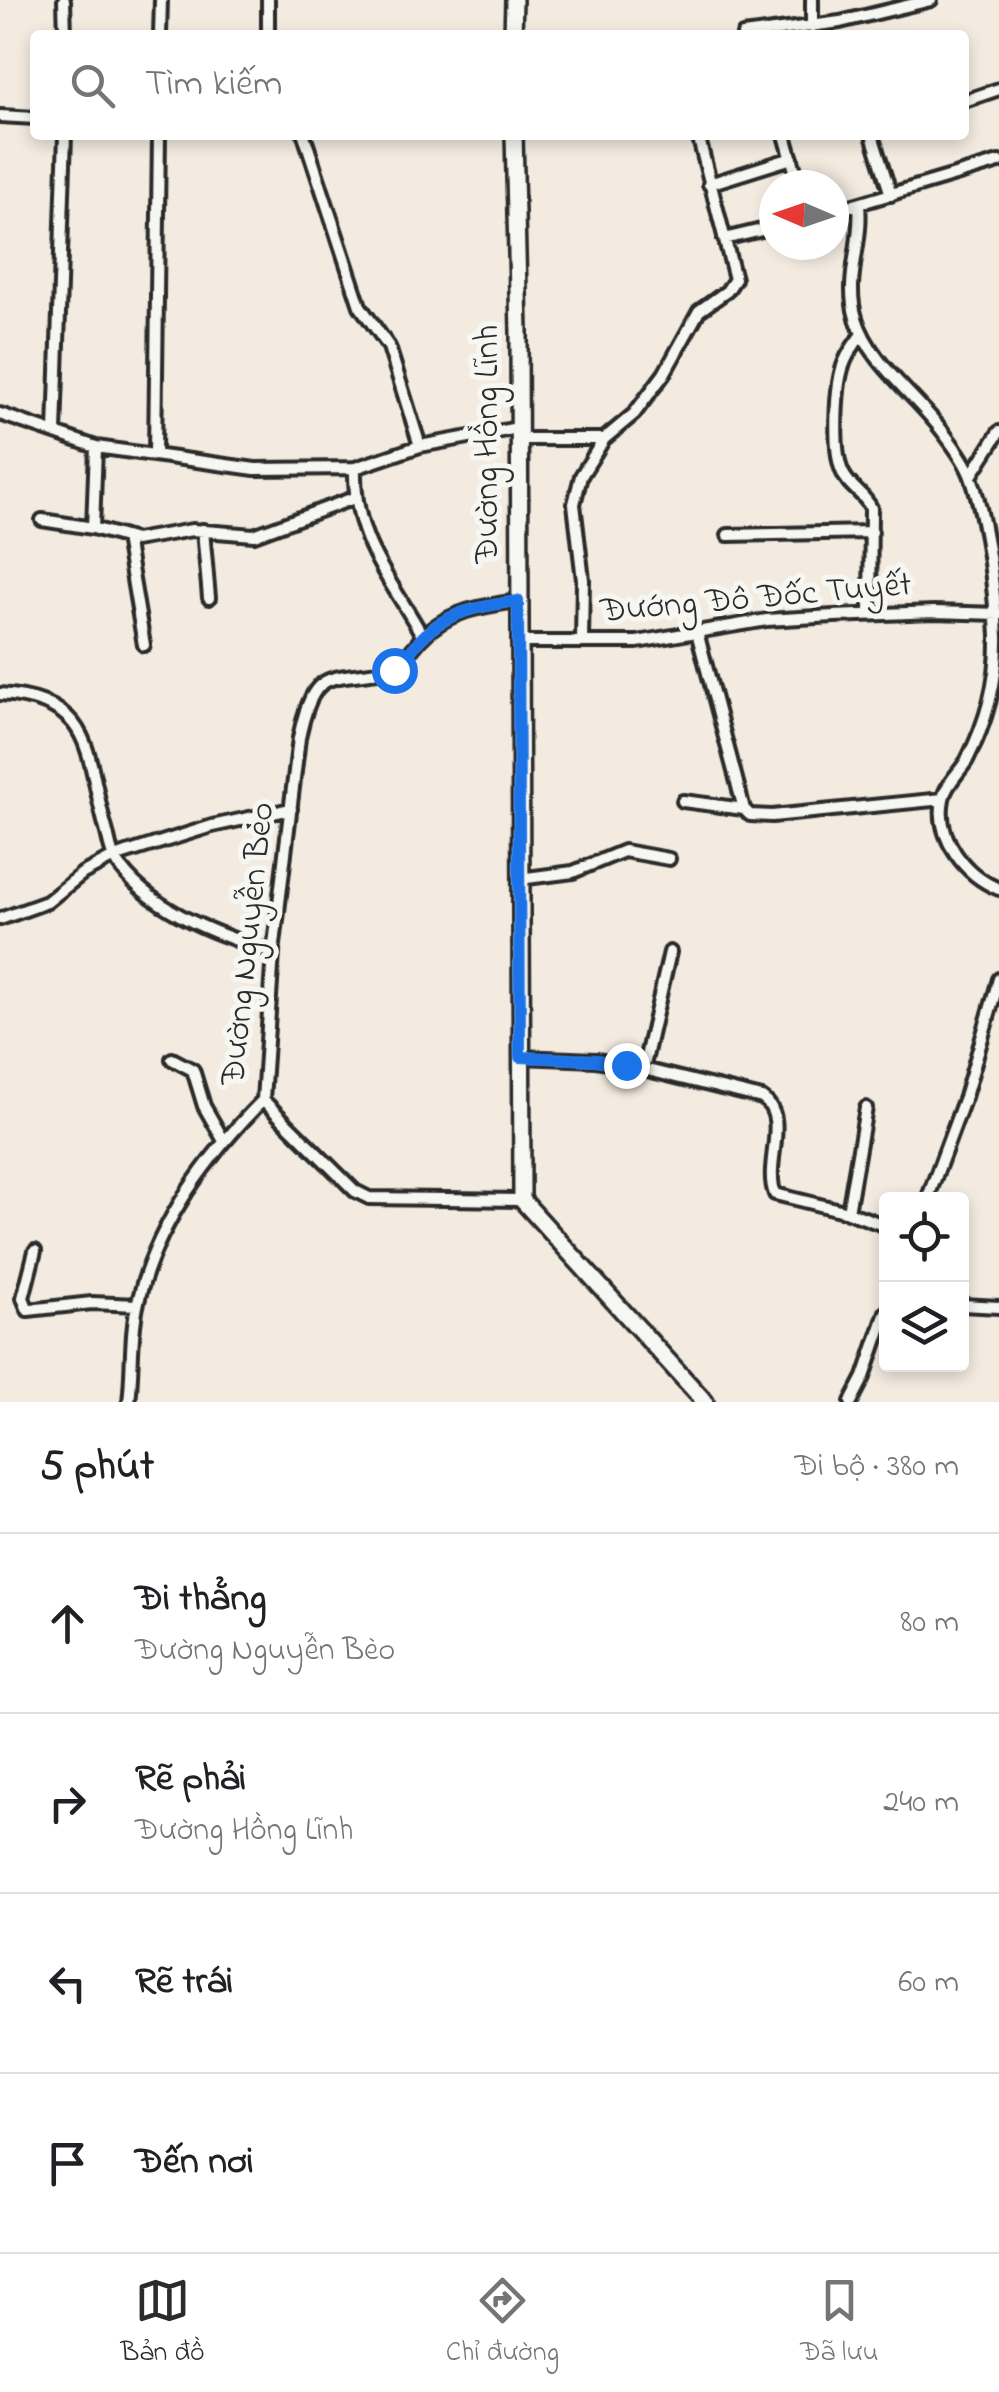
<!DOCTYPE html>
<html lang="vi">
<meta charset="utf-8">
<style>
:root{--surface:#fff;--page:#f6f6f6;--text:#202124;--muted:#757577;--line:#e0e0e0;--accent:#2b2b2b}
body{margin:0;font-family:"Indie Flower",sans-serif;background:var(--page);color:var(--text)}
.controls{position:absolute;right:30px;bottom:30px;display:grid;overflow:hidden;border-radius:10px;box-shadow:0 5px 15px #0003}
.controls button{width:90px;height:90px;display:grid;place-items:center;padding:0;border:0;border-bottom:2px solid var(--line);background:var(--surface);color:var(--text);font:50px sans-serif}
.compass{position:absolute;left:759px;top:170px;width:90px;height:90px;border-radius:50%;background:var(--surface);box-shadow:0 5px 15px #0003;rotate:272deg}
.stop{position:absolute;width:30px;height:30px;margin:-22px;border:8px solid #1a73e8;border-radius:50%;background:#fff}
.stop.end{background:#1a73e8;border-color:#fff;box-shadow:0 2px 10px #0008}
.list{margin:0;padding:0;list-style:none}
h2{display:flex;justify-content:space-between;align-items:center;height:130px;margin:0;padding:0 40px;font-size:42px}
h2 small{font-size:32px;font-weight:400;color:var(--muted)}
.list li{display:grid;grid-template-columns:65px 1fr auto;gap:30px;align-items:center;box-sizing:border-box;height:180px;padding:0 40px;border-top:2px solid var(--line)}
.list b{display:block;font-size:38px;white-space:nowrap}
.list p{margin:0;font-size:32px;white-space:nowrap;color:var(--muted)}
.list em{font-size:32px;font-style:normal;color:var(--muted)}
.icon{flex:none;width:55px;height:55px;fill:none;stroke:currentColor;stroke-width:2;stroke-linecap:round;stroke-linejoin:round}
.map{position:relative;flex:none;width:999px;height:1402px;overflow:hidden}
.search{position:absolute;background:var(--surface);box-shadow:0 5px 15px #0003;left:30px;right:30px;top:30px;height:110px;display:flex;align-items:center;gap:25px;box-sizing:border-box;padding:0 35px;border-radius:10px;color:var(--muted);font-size:38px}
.sheet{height:850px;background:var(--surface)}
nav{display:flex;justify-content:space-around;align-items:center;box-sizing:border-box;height:140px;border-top:2px solid var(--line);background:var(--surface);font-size:28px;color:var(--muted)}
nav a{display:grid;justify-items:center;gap:5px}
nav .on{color:var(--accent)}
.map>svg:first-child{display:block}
</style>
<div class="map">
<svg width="999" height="1402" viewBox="0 0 999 1402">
<rect width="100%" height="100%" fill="#f3ebe0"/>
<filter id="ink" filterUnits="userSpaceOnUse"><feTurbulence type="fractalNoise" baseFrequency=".01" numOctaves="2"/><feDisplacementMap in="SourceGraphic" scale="20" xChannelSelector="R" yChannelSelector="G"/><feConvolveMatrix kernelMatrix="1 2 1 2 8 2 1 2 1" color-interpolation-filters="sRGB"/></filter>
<g filter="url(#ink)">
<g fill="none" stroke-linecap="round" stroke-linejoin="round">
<defs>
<path id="street" d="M64,0L65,35
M812,27V0
M160,35L161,0
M268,35V0
M743,35L840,22L931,0
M964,101L999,89
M0,116L35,118
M304,135L360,306L389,347L420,446
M785,135L799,185
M872,135L891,195
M709,184L792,158
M859,205C863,244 844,279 856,318C870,364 915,394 943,432C953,445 966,462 971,477C986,519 995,591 997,636C998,679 987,721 967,760C960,772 945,785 943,799C935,838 966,876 999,889
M834,211L999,162
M724,239L774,227
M862,334C856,342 849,351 845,361C835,382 833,450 842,471C848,487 864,493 871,508L870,614
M0,414L96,447L255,469L355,468L420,446L518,428
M55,432L65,135
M519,439H604
M155,455L159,135
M355,468C353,541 390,577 423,637
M971,476L999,432
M42,520L93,528L135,540L192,530L254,535L354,498
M93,528L96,447
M203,530L209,598
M728,535L872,532
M126,538L144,645
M697,632L744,809L750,815L772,816L943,799
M582,641L583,580L574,504L581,476L604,439L634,414L664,374L699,311L727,291L735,279L698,135
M518,642H637L767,620L834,616L934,612L999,614
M0,694C97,700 85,756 106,829C109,839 110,851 115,859C148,911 218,934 273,953
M683,801L744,809
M519,879L573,872L624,851L669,859
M0,919L47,902L83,873L114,857L212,826L291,809
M520,1057L596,1060L627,1065L762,1098C791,1117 763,1165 775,1194L848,1212L886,1226
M172,1059L193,1070L204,1106L224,1141
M643,1070L670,952
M263,1100L355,1191L369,1198L522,1200
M927,1200L965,1097L999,979
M848,1212L866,1108
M35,1251L23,1298L28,1310L92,1303L137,1305
M962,1305L999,1307
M129,1402C133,1370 130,1333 138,1302C156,1224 208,1155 263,1100L273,953L299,738C315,662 329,683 394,669C404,660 412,649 421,639C446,611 483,606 518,601
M851,1402L864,1377L886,1312"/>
<path id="secondary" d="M513,35L514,0
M514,135L519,331L522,1200L705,1402"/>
</defs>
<!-- street casing -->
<use href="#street" stroke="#2b2b2b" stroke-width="18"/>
<!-- secondary casing -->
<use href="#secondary" stroke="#2b2b2b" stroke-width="22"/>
<!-- street -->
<use href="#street" stroke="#f6f6f2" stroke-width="10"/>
<!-- secondary -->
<use href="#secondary" stroke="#f6f6f2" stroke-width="15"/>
</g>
</g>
<g fill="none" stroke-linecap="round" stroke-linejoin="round" filter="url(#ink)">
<!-- route -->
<path stroke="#1a73e8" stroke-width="12" d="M394,670C404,660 412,649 421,639C446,611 483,606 518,601L520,1057L596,1060L626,1065"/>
</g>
<g text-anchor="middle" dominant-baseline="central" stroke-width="10" stroke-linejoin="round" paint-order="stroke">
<!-- street labels -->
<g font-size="35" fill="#2b2b2b" stroke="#f6f6f2">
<text transform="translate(488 444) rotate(-90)">Đường Hồng Lĩnh</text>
<text transform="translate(756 599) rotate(-5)">Đướng Đô Đốc Tuyết</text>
<text transform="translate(249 944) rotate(-84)">Đường Nguyễn Bèo</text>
</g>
</g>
</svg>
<div class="controls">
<button><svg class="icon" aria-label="locate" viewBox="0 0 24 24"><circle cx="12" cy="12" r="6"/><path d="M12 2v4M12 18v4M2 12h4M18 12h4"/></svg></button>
<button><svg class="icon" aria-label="layers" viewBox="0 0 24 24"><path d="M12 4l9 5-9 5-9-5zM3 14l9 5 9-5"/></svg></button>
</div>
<svg class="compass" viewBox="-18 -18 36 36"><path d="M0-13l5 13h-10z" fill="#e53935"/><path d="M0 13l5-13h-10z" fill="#757577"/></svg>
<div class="stop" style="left:394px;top:670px"></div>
<div class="stop end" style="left:626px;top:1065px"></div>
<div class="search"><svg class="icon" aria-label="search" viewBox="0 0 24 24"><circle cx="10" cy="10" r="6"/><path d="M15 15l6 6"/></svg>Tìm kiếm</div>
</div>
<section class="sheet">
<h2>5 phút<small>Đi bộ · 380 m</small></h2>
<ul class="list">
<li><svg class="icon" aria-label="ahead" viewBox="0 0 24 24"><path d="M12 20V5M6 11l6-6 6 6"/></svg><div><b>Đi thẳng</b><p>Đường Nguyễn Bèo</p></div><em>80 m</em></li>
<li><svg class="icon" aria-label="right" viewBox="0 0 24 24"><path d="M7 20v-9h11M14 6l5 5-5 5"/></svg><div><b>Rẽ phải</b><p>Đường Hồng Lĩnh</p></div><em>240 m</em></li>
<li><svg class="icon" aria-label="left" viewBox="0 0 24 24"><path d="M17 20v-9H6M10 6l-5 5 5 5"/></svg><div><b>Rẽ trái</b></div><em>60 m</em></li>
<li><svg class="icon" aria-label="arrive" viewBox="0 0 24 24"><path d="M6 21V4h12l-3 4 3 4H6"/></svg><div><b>Đến nơi</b></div></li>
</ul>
</section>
<nav>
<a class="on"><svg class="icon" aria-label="map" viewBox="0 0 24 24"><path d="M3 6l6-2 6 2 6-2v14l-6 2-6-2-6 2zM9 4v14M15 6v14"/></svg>Bản đồ</a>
<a><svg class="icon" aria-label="directions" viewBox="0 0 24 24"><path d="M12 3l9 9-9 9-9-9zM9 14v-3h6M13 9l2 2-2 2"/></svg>Chỉ đường</a>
<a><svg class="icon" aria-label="saved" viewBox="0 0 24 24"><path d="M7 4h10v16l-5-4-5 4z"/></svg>Đã lưu</a>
</nav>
